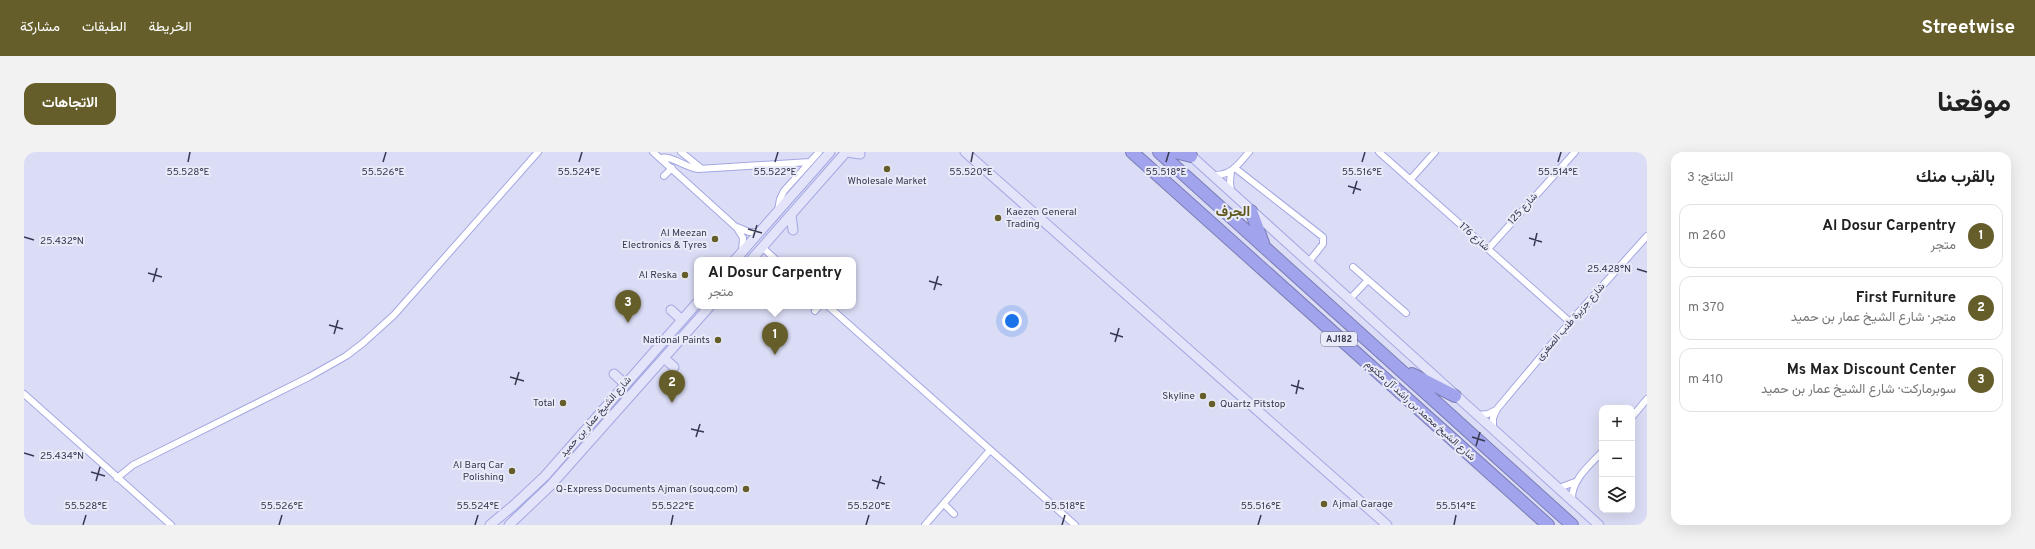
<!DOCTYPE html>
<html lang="ar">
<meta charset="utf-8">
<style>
:root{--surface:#fff;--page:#f2f2f2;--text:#222;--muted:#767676;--line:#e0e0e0;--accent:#655e2a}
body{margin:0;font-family:Overpass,Vazirmatn,sans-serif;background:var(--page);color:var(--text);direction:rtl}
.controls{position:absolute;right:12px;bottom:12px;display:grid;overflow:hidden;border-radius:8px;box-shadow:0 4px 16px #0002}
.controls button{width:36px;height:36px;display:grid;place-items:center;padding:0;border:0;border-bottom:1px solid var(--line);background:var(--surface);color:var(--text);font:20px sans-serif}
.you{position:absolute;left:988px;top:169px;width:14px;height:14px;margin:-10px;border:3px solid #fff;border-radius:50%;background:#1a73e8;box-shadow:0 0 0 6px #1a73e833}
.badge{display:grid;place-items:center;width:26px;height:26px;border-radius:50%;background:var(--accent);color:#fff;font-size:13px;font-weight:700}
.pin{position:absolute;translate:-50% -33px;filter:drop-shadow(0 1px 2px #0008)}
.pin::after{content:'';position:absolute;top:21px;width:14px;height:12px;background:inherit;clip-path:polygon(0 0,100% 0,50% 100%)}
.popup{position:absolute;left:670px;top:105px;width:162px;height:52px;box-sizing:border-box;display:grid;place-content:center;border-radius:8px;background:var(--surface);filter:drop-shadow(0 1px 3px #0005);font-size:13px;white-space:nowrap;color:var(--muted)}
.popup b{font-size:15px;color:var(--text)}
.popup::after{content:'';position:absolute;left:50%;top:100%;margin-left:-8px;border:8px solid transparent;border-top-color:var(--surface)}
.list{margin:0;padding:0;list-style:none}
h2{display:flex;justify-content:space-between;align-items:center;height:52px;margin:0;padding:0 16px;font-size:17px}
h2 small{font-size:13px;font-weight:400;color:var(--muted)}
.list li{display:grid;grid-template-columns:26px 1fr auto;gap:12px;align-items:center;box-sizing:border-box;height:64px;margin:0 8px 8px;padding:0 8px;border:1px solid var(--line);border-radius:12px}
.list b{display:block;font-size:15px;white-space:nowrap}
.list p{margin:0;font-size:13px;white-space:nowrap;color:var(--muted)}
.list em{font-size:13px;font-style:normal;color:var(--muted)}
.icon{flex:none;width:22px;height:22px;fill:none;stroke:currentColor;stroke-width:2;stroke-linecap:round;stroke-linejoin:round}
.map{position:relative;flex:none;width:1623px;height:373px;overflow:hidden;direction:ltr;border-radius:12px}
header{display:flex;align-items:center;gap:24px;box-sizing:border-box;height:56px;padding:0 20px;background:var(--accent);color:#fff}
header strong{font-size:19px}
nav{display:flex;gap:22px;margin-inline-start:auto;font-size:14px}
.intro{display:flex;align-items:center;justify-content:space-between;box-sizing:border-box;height:96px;padding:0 24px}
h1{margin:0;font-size:28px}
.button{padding:10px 18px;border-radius:12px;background:var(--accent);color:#fff;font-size:14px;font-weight:700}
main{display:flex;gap:24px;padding:0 24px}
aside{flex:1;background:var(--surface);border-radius:12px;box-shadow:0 4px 16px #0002}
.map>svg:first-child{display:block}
</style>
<header>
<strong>Streetwise</strong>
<nav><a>الخريطة</a><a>الطبقات</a><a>مشاركة</a></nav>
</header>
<div class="intro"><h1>موقعنا</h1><a class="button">الاتجاهات</a></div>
<main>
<aside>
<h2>بالقرب منك<small>النتائج: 3</small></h2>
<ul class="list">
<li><span class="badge">1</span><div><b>Al Dosur Carpentry</b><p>متجر</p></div><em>260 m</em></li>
<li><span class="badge">2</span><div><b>First Furniture</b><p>متجر · شارع الشيخ عمار بن حميد</p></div><em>370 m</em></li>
<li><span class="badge">3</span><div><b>Ms Max Discount Center</b><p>سوبرماركت · شارع الشيخ عمار بن حميد</p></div><em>410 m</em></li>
</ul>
</aside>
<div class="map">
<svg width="1623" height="373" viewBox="0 0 1623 373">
<rect width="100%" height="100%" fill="#dbddf6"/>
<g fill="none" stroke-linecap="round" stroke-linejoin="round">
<defs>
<path id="street" d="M629,0L713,76L719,86L718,100
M657,0L677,16
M1355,0L1546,170
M637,6C646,3 663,16 674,17L786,10
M1211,16L1299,85V92L1284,111
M1188,23C1207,24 1214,13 1225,0
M640,24L648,16
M1386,28L1411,0
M1207,40L1206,30L1207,19
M754,59L756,47L760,39L795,0
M713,75L725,80H735
M738,95L752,108
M1464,97L1551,0
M1329,115L1382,161
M1325,148L1344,128
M804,154L1051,373
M791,159L795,154
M0,242L147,373
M1454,263L1464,262L1472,258
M1608,265L1623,247
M1469,277V266L1473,257L1546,170L1623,84
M93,326L109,313L285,225L322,204L339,191L370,163L514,0
M1535,336L1551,330
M1548,348C1547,328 1566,313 1578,300
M920,352L930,362
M901,373L966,298"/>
<path id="secondary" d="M823,0L836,2
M941,0L1363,373
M1164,1L1575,373
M767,63L769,78
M711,108L806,0
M727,108L822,0
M647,158L658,168
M640,206L650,215
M590,222L601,232
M466,373L490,353L521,324L673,151
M485,373L527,333L686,154"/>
<path id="highway" d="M1108,0L1524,373
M1135,0L1548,373
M1151,0L1167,4
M1227,59L1239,91
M1388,222L1431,244"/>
</defs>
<!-- street casing -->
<use href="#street" stroke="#a4a7e3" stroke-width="8"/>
<!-- secondary casing -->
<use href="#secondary" stroke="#a4a7e3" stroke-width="11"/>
<!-- highway casing -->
<use href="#highway" stroke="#7c7eb6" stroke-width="14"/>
<!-- street -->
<use href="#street" stroke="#fff" stroke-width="6"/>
<!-- secondary -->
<use href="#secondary" stroke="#e3e4f9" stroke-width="9"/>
<!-- highway -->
<use href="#highway" stroke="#a1a4ec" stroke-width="12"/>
</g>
<!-- ticks -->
<path fill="none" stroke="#373851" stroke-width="1.5" d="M164,10L166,0M359,10L362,0M555,10L558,0M751,10L754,0M947,10L949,0M1142,10L1145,0M1338,10L1341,0M1534,10L1537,0M1324,34L1337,38M1329,42L1333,29M724,77L738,81M0,85L10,88M729,86L733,73M1505,86L1518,90M1510,94L1513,81M1613,117L1623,120M124,121L138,125M905,129L918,133M129,130L133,116M910,138L914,124M305,173L319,177M1086,181L1099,185M310,182L314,168M1091,190L1095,176M486,225L500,229M491,233L495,220M1267,233L1280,237M1272,242L1275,228M667,277L680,280M672,285L676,272M1448,285L1461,289M1452,294L1456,280M0,301L10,304M67,320L81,324M848,328L861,332M72,329L76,315M853,337L857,324M59,373L62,363M255,373L258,363M451,373L454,363M647,373L649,363M842,373L845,363M1038,373L1041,363M1234,373L1237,363M1430,373L1432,363"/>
<!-- markers -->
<g fill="#655e2a" stroke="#eaebf8" stroke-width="1.5">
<circle cx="863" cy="17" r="4"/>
<circle cx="974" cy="66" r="4"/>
<circle cx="691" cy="87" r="4"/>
<circle cx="661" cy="123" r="4"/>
<circle cx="694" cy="188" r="4"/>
<circle cx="1179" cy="244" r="4"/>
<circle cx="539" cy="251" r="4"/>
<circle cx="1188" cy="252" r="4"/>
<circle cx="488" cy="319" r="4"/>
<circle cx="722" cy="337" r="4"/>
<circle cx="1300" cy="352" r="4"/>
</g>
<g text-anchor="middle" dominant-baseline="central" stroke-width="4" stroke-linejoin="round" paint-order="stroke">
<!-- shield labels -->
<rect fill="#eaebf8" stroke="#6d6e83" stroke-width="1" x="1297" y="180" width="36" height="14" rx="3"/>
<g font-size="9" font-weight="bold" fill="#373851">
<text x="1315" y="187">AJ182</text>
</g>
<!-- poi labels -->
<g font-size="10" fill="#373851" stroke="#eaebf8" text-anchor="end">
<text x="863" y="29" text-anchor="middle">Wholesale Market</text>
<text x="982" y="60" text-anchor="start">Kaezen General<tspan x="982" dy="12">Trading</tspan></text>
<text x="683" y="81">Al Meezan<tspan x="683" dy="12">Electronics &amp; Tyres</tspan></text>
<text x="653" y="123">Al Reska</text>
<text x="686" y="188">National Paints</text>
<text x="1171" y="244">Skyline</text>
<text x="531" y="251">Total</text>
<text x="1196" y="252" text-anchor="start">Quartz Pitstop</text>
<text x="480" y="313">Al Barq Car<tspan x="480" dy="12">Polishing</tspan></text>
<text x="714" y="337">Q-Express Documents Ajman (souq.com)</text>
<text x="1308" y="352" text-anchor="start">Ajmal Garage</text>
</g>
<!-- street labels -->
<g font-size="10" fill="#373851" stroke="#eaebf8">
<text transform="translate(1499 57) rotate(-48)">شارع 125</text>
<text transform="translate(1450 85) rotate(42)">شارع 176</text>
<text transform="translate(1547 170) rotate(-49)">شارع جزيرة طنب الصغرى</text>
<text transform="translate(1396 259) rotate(42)">شارع الشيخ محمد بن راشد آل مكتوم</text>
<text transform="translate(572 265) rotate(-49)">شارع الشيخ عمار بن حميد</text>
</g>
<!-- district labels -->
<g font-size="14" font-weight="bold" fill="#5f561a" stroke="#eaebf8">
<text x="1209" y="60">الجرف</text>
</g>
</g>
<g font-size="10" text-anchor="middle" fill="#373851" stroke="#eaebf8" stroke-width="4" stroke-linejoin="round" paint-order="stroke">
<text x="164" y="23">55.528°E</text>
<text x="359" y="23">55.526°E</text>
<text x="555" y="23">55.524°E</text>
<text x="751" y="23">55.522°E</text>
<text x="947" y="23">55.520°E</text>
<text x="1142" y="23">55.518°E</text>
<text x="1338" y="23">55.516°E</text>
<text x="1534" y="23">55.514°E</text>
<text x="38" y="92">25.432°N</text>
<text x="1585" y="120">25.428°N</text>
<text x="38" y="307">25.434°N</text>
<text x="62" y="357">55.528°E</text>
<text x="258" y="357">55.526°E</text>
<text x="454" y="357">55.524°E</text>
<text x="649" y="357">55.522°E</text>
<text x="845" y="357">55.520°E</text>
<text x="1041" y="357">55.518°E</text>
<text x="1237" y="357">55.516°E</text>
<text x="1432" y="357">55.514°E</text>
</g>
</svg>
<div class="controls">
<button>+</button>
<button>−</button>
<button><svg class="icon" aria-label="layers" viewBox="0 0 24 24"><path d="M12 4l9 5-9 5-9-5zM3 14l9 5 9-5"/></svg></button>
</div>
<div class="you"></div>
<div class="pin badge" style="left:751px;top:203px">1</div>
<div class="popup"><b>Al Dosur Carpentry</b>متجر</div>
<div class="pin badge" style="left:648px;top:251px">2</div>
<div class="pin badge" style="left:604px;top:171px">3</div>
</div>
</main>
